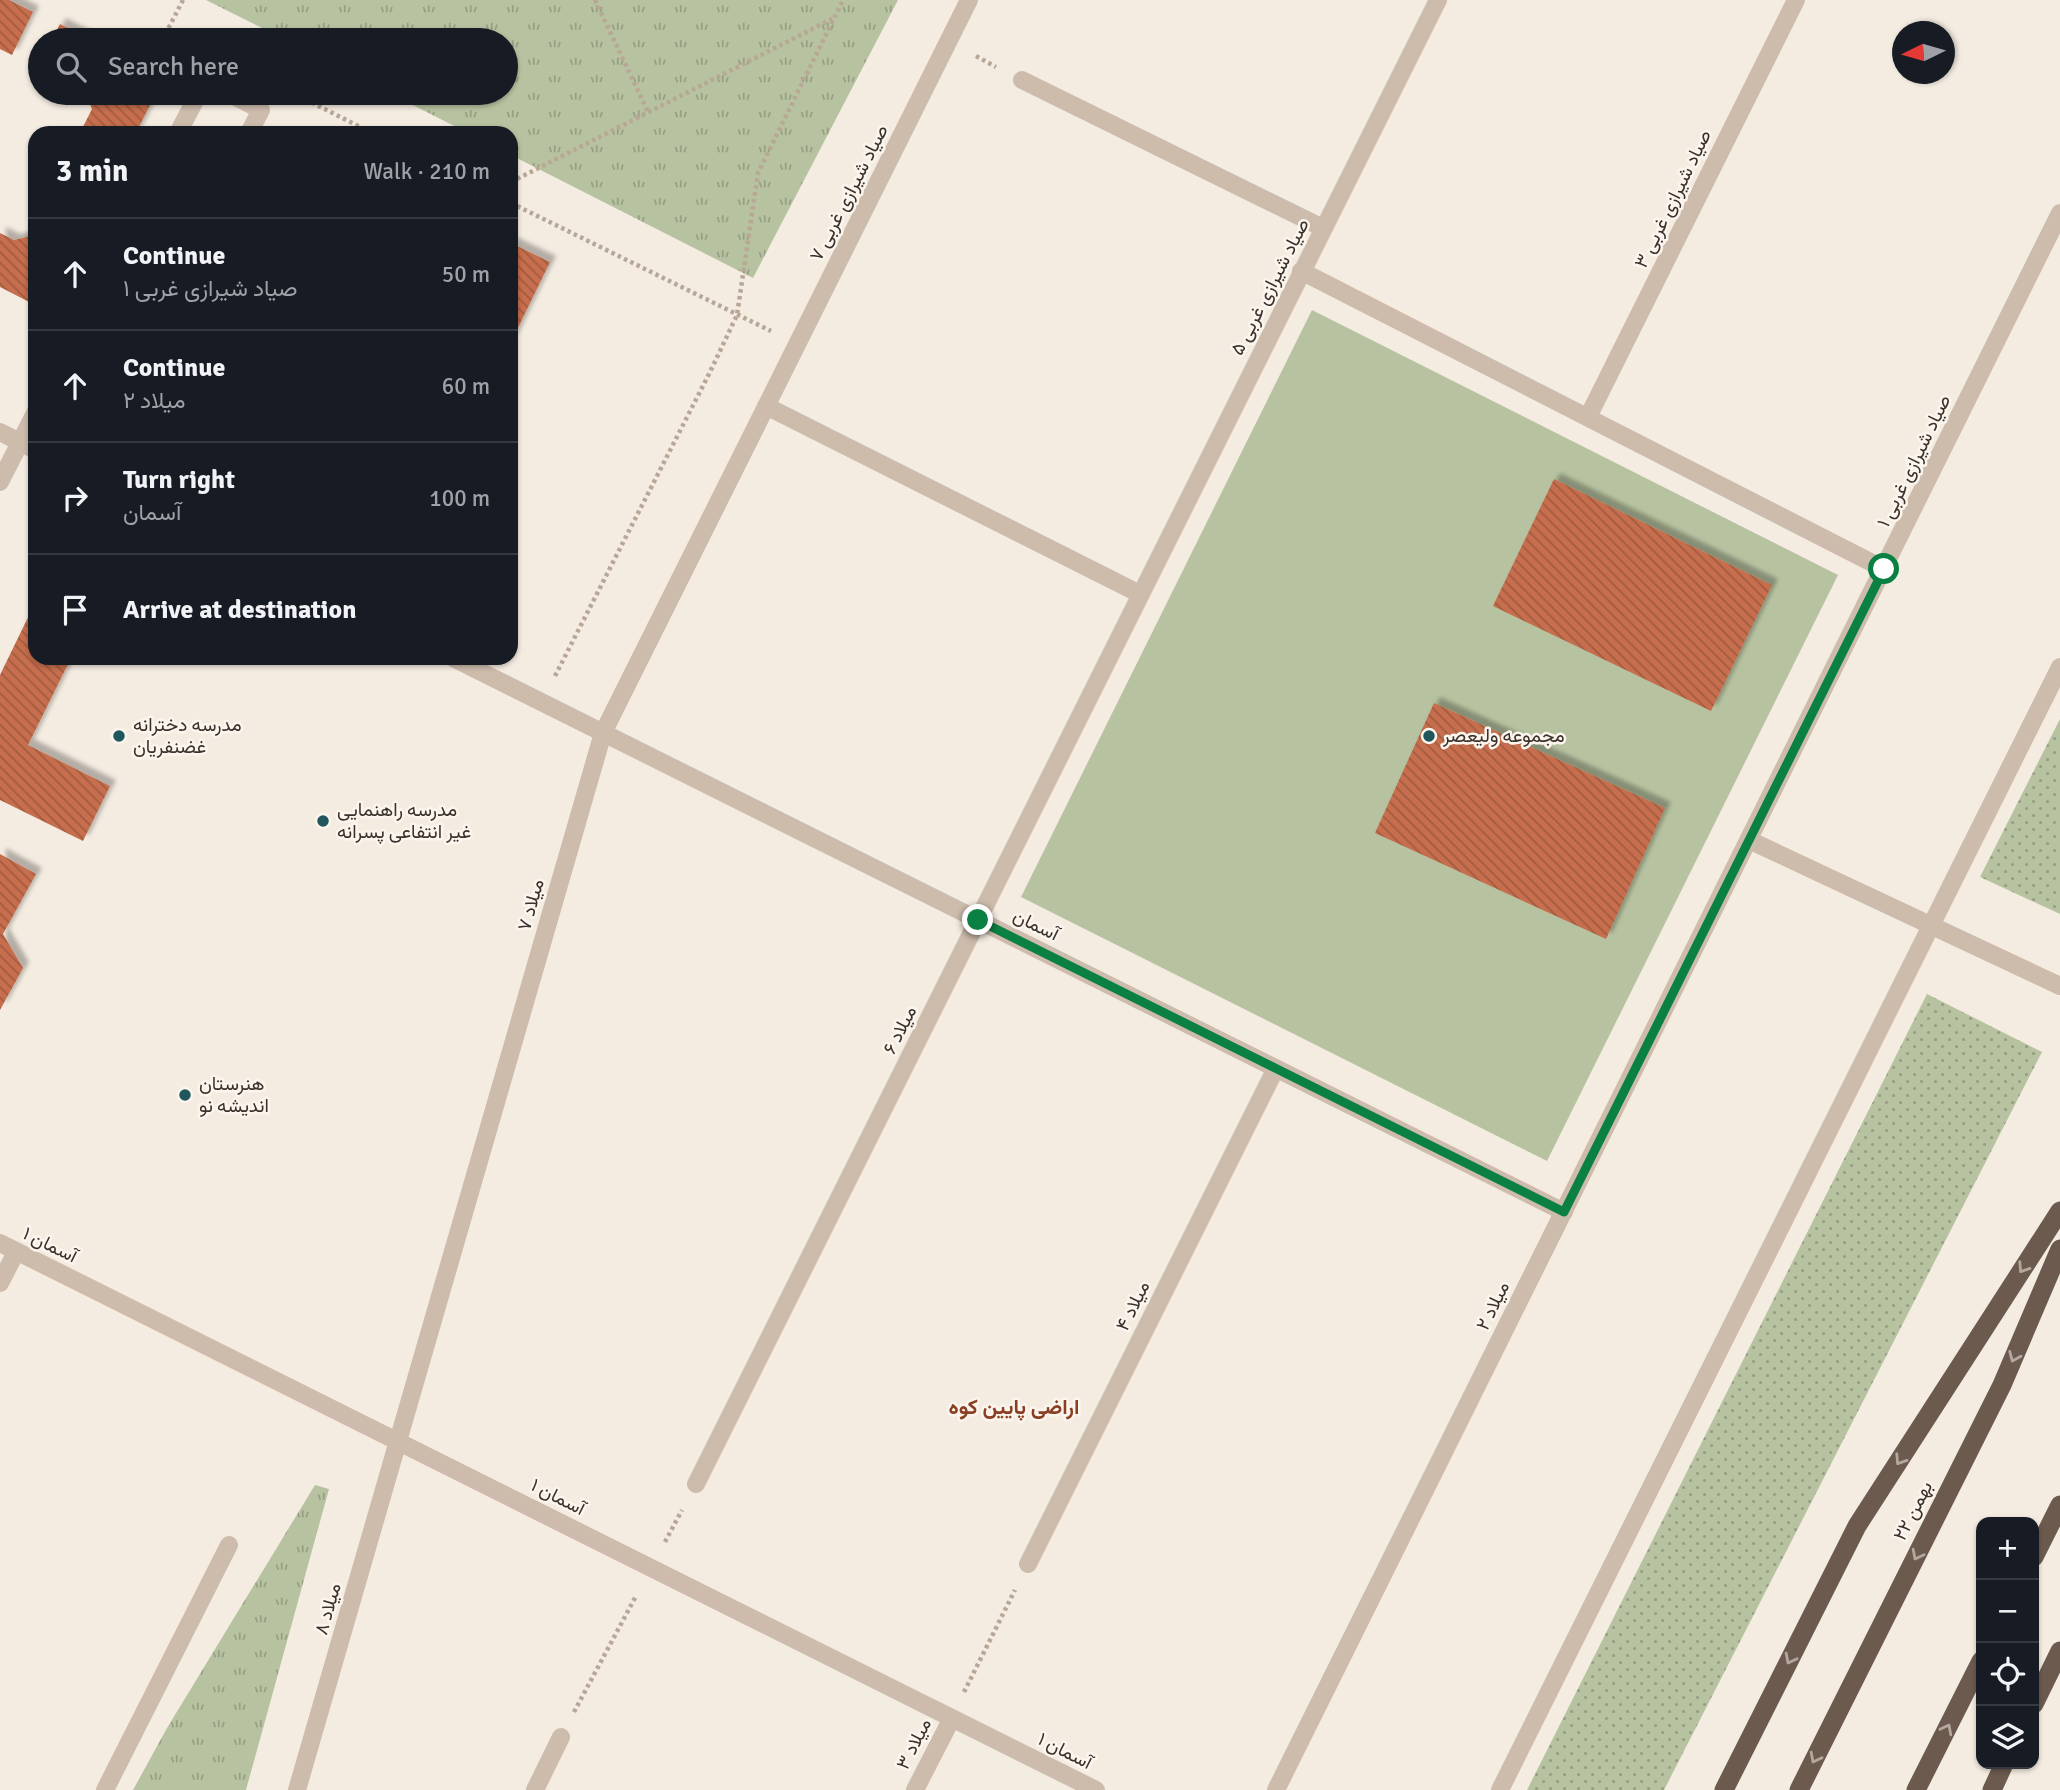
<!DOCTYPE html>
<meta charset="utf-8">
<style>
:root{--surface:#171b24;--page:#242831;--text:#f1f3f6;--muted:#9ea1a6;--line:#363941}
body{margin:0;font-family:Signika,Vazirmatn,sans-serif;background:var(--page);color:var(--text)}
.controls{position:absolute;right:21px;bottom:21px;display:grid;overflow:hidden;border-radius:14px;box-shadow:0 2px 5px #0004}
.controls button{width:63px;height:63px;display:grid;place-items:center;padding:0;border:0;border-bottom:2px solid var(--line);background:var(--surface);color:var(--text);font:35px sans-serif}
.compass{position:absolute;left:1892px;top:21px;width:63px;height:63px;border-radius:50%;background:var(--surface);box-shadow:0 2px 5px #0004;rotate:265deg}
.stop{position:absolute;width:21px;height:21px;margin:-16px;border:5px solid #0b8043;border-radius:50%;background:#fff}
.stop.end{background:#0b8043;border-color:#fff;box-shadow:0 2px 7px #0008}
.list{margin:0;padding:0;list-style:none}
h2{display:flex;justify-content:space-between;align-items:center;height:91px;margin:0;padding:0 28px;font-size:30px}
h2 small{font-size:23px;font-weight:400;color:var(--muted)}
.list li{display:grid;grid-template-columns:46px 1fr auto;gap:21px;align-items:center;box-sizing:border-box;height:112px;padding:0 28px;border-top:2px solid var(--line)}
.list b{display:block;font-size:26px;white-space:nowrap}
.list p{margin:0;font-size:23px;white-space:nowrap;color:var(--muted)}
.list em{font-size:23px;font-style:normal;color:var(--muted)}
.icon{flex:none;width:38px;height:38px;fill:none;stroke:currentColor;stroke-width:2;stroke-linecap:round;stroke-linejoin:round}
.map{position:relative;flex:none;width:2060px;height:1790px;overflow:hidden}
.search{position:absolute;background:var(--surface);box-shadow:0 2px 5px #0004;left:28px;top:28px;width:490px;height:77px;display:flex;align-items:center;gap:18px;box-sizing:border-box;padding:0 24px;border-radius:38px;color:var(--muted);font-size:26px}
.panel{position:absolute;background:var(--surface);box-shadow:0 2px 5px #0004;left:28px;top:126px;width:490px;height:539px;border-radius:21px}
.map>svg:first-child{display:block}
</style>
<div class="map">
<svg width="2060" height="1790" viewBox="0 0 2060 1790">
<defs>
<pattern id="grass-dots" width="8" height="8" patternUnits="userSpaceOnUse" patternTransform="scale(1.75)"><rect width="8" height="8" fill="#b7c3a0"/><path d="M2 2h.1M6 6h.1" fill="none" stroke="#969f83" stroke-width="1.8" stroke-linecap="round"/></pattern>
<pattern id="park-tufts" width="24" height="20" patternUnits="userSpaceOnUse" patternTransform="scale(1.75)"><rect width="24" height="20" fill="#b7c3a0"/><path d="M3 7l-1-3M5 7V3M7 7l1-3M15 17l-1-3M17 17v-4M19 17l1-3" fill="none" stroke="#969f83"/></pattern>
<pattern id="building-back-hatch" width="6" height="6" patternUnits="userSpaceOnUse" patternTransform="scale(1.75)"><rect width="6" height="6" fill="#c66e4d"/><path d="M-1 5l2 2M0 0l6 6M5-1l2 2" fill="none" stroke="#a25b40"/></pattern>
<filter id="shadow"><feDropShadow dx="6" dy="-6" stdDeviation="2" flood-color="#0004"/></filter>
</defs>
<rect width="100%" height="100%" fill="#f4ece1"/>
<!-- grass -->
<path fill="url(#grass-dots)" d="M2060,719V914L1980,877Z
M1927,994L2042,1052L1664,1790H1527Z"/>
<!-- park -->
<path fill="url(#park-tufts)" d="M206,0H898L753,278L511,155V133H468L389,93H506V40H286Z
M315,1485L329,1489L246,1790H133L167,1728Z"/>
<!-- pitch -->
<path fill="#b7c3a0" d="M1312,310L1838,575L1547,1161L1021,897Z"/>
<!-- building -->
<path fill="url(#building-back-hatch)" filter="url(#shadow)" d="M0,0H9L33,12L12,55L0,49Z
M60,24L92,40H52Z
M85,93H156L136,133H80L92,109Z
M0,233L14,240L35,235V305L0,287Z
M511,243L550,262L511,342Z
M1554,479L1772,585L1711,711L1493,606Z
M35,603V658H71L28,745L110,786L83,841L0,800V675Z
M1434,703L1665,808L1606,939L1375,833Z
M0,854L36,874L3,934L23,968L0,1010Z"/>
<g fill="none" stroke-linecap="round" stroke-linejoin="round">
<!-- path -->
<path stroke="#b8a696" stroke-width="4.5" stroke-dasharray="3.5 3.5" stroke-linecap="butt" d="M183,0L168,29L189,40
M595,0L648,112
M976,56L996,67
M293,93L372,133
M511,182L834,18
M511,203L771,331
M555,676L710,372L737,315L758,173L843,0
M665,1542L682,1510
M964,1692L1015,1590
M574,1712L636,1596"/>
<!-- minor -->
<path stroke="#cdbcac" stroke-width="18" d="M1022,80L1323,228
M228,93L261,110L249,133
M178,133L199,93
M1301,271L1884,569
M766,406L1140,594
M1588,417L1796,0
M0,432L35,450
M0,482L35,413
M453,658L1564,1212
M1749,840L2060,986
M0,1243L1096,1790
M0,1283L16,1252
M696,1484L1438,0
M1028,1564L1276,1068
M105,1790L229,1545
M297,1790L603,733L969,0
M535,1790L561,1737
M915,1790L952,1718
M1276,1790L2060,213
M1500,1790L2060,667"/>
<!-- trunk -->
<path stroke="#6c5a4f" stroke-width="19" d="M2034,1557L2060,1505
M2034,1704L2060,1651
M1724,1790L1857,1526L2060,1211
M1799,1790L2002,1385L2060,1249
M1916,1790L1981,1661
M1992,1790L2004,1764"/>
</g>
<!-- one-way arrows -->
<defs><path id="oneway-chevron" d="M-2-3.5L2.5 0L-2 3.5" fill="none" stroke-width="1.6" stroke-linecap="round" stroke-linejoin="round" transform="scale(1.75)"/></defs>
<g stroke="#b4a89e">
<use href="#oneway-chevron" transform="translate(2023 1268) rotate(123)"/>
<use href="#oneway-chevron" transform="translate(2014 1357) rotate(113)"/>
<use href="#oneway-chevron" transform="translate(1900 1460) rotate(123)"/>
<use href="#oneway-chevron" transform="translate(1917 1555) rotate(117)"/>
<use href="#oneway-chevron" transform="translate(1790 1659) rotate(117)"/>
<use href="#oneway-chevron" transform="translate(1947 1729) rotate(-63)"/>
<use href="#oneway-chevron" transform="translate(1815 1758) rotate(117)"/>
</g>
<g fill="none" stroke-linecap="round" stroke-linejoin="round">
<!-- route -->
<path stroke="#0b8043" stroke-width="9" d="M978,920L1564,1212L1884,569"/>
</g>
<!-- markers -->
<g fill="#20575d" stroke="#fbf5ee" stroke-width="2.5">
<circle cx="119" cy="736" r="7"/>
<circle cx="1429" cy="736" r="7"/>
<circle cx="323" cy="821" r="7"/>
<circle cx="185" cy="1095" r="7"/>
</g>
<g text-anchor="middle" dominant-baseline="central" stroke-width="5" stroke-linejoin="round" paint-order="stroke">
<!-- street labels -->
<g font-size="19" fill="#3b312b" stroke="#fbf5ee">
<text transform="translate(849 193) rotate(-63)">صیاد شیرازی غربی ۷</text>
<text transform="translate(1673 199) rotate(-64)">صیاد شیرازی غربی ۳</text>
<text transform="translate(1270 287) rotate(-63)">صیاد شیرازی غربی ۵</text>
<text transform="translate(1914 461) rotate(-64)">صیاد شیرازی غربی ۱</text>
<text transform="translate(531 905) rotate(-74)">میلاد ۷</text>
<text transform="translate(1036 925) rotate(26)">آسمان</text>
<text transform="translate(900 1030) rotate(-63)">میلاد ۶</text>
<text transform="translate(50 1245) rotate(26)">آسمان ۱</text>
<text transform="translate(1133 1306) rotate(-64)">میلاد ۴</text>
<text transform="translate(1493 1306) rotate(-64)">میلاد ۲</text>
<text transform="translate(558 1497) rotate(27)">آسمان ۱</text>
<text transform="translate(1913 1511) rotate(-63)">۲۲ بهمن</text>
<text transform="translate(328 1609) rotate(-74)">میلاد ۸</text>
<text transform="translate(914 1744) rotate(-63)">میلاد ۳</text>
<text transform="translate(1065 1751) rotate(27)">آسمان ۱</text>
</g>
<!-- poi labels -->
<g font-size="19" fill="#3b312b" stroke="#fbf5ee" text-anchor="start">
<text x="133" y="725">مدرسه دخترانه<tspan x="133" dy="22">غضنفریان</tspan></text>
<text x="1443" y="736">مجموعه ولیعصر</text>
<text x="337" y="810">مدرسه راهنمایی<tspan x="337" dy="22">غیر انتفاعی پسرانه</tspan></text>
<text x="199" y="1084">هنرستان<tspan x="199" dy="22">اندیشه نو</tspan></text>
</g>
<!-- neighbourhood labels -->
<g font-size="21" font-weight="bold" fill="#8a3f23" stroke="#fbf5ee">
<text x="1014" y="1407">اراضی پایین کوه</text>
</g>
</g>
</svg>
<div class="controls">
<button>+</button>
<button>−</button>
<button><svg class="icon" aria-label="locate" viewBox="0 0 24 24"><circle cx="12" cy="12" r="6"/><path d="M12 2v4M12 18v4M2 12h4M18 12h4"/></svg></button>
<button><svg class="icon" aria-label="layers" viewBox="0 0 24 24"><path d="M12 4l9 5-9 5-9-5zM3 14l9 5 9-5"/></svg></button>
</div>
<svg class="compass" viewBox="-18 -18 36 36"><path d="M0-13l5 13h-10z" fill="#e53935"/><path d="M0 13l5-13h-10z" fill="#9ea1a6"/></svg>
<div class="stop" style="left:1884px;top:569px"></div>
<div class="stop end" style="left:978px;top:920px"></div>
<div class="search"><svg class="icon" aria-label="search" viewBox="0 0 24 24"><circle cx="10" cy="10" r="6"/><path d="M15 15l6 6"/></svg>Search here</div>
<section class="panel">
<h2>3 min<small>Walk · 210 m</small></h2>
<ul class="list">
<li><svg class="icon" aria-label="ahead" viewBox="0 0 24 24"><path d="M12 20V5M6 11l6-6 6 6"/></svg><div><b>Continue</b><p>صیاد شیرازی غربی ۱</p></div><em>50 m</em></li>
<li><svg class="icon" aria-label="ahead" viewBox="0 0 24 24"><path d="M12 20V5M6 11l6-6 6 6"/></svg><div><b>Continue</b><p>میلاد ۲</p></div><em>60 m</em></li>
<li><svg class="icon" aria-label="right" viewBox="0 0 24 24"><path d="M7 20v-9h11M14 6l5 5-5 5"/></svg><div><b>Turn right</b><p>آسمان</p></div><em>100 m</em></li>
<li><svg class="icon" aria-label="arrive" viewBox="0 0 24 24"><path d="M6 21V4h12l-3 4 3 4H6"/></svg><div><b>Arrive at destination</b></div></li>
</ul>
</section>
</div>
